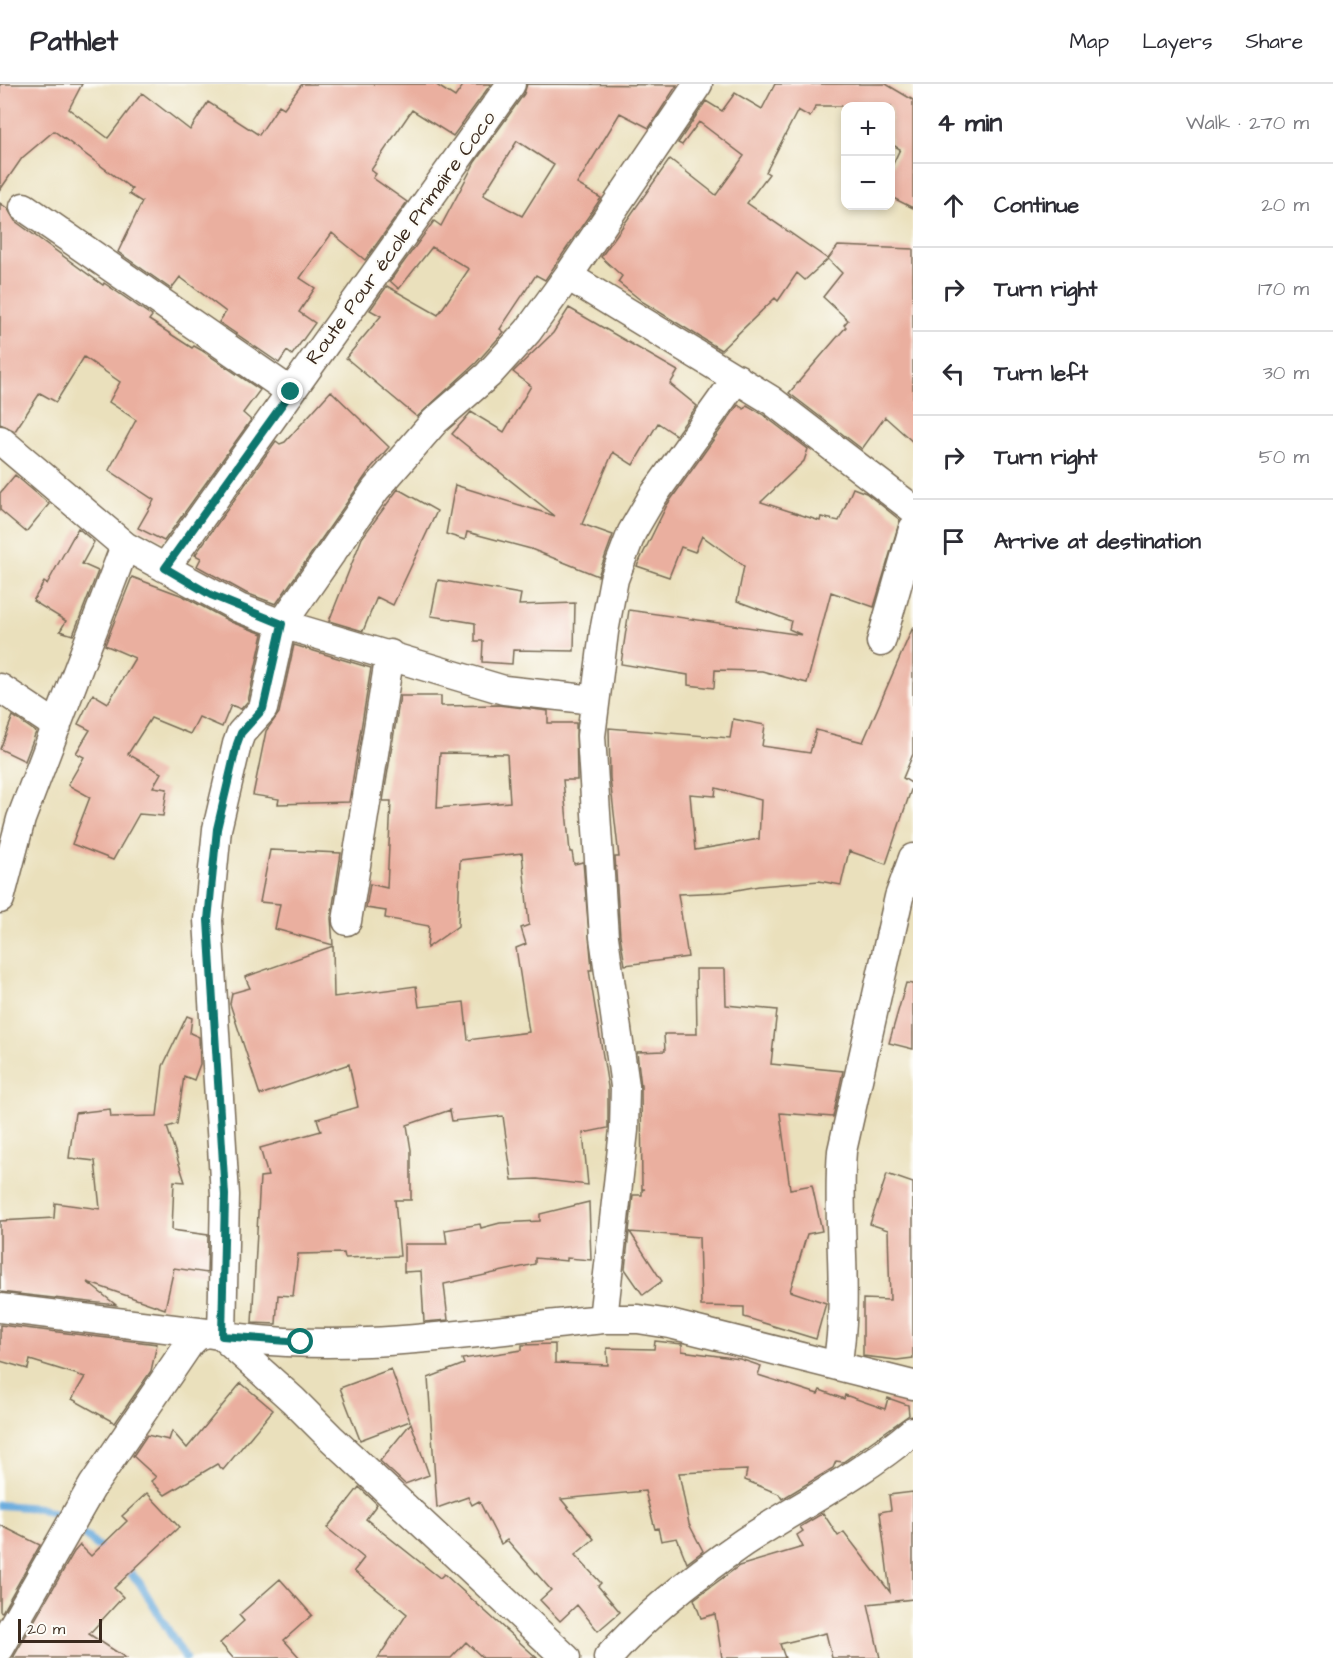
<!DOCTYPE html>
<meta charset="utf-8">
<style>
:root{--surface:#fff;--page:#f7f7f7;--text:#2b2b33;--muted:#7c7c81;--line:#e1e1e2}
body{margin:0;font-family:"Architects Daughter",sans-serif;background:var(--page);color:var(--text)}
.controls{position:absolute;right:18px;top:18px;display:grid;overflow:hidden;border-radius:12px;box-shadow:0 3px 9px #0003}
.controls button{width:54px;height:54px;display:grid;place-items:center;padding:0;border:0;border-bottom:2px solid var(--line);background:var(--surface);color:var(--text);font:30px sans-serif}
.scale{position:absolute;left:18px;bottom:15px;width:84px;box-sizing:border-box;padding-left:6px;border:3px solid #3b2a1e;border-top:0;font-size:16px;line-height:21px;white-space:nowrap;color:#3b2a1e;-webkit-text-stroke:4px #fdfcf7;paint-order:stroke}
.stop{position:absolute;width:18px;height:18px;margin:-14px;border:4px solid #0f766e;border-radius:50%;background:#fff}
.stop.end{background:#0f766e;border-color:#fff;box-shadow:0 2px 6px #0008}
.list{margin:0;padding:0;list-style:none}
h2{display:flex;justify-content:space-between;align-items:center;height:78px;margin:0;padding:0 24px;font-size:26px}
h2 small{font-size:20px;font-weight:400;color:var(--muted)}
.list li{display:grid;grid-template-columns:39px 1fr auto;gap:18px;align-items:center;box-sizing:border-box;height:84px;padding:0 24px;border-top:2px solid var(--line)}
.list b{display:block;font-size:22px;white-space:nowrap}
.list em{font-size:20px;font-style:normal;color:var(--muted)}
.icon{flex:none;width:33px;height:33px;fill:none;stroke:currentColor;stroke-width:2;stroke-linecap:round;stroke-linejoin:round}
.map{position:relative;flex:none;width:913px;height:1574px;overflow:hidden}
header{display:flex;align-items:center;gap:36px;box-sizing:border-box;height:84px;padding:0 30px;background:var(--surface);border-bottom:2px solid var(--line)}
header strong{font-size:28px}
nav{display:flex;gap:33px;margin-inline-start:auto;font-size:21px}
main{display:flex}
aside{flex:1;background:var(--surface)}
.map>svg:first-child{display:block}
</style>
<header>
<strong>Pathlet</strong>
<nav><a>Map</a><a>Layers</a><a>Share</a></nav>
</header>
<main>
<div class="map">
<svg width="913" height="1574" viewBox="0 0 913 1574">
<rect width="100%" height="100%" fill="#fdfcf7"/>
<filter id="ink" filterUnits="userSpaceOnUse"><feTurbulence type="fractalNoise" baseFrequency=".0167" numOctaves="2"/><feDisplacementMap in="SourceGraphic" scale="12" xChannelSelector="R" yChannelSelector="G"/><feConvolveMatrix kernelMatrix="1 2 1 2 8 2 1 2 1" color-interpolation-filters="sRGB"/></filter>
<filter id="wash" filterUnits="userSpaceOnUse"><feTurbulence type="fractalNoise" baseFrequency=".008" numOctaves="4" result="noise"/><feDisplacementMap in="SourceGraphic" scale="24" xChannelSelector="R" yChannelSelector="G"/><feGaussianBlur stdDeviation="1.35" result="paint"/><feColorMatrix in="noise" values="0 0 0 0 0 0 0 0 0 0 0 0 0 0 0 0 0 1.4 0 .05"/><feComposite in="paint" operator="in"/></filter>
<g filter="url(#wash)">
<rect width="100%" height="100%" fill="#eae0bc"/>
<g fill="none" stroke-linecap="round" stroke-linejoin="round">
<!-- stream -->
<path stroke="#69abdd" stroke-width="8" d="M0,1421L39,1424L60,1432L107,1469
M124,1482L139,1498L185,1574"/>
</g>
<g id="blocks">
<!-- building -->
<path fill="#eaaf9f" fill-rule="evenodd" d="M0,0H82L69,25L108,54L142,9L190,46L208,18L259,51L279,21L284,24L302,0H435L455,13L464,0H491L453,52L412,26L371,86L376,90L373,94L407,118L365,176L332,149L300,194L315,204L299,228L315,239L292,271L287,267L279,279L219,238L226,228L180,193L171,205L118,168L142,118L129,110L132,105L54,47L22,74L0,106Z
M527,0L677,1L649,44L620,29L577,100L601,114L545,196L536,191L500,245L504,248L476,279L417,333L346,274L381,232L370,226L387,202L438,231L469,185L432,163L399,205L390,197L434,137L441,142L475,78L524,10ZM517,57L554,81L522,132L483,111Z
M775,0H886L913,16V124L891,113V84L900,65L891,60V22H816L810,33L798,26L766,88L769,90L747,119L828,175L838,162L913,165V358L885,333L862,365L789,309L846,243L844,241L848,236L823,213L842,189L828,175L805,196L797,189L778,217L775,214L721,266L643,218L618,198L622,192L601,173L670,75L716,111L744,72L699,38L682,61L678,59L706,17L722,27L735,9L762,25Z
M0,119L8,125L15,137L103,201L104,199L152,232L149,236L192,264L194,262L201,266L260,306L243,329L251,336L164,457L138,444L154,416L109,386L136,336L109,318L120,298L84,273L56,318L40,309L15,347L0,340Z
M569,224L678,287L670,300L697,322L676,351L658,339L633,381L613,368L582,440L613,451L598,492L531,465L467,448L465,456L446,450L455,401L555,432L452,350L471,328L504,348L531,302L513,288L553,249Z
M331,307L389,363L371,384L276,520L246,509L197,482L201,474L195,471L276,357L280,360L285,358Z
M738,321L744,325L747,321L762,330L808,365L804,377L761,418L820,437L821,433L839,437L853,404L866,409L900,436L874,523L831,508L807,599L762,587L715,586L714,604L688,601V591L621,580L629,526L802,551L789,545L791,537L737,517L744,482L702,452L695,468L681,463L669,493L637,482L667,421Z
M15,391L49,420L26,448L0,426V409Z
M398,405L437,427L393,521L377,513L363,547L329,537L362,454Z
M78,444L94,458L82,480L98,487L73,551L60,547L66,537L33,517L44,498L47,500Z
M132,493L183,512L231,538L263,550L248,617L241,625L231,621L222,643L199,633L190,650L151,634L128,670L161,689L153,703L167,705L163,732L139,730L113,776L72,760L90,713L68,701L84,673L76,669L90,646L78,640L93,610L108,619L135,574L105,561Z
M438,496L521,510L519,521L575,519L574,567L513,566L512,580L482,578L483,557H475V539L431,532Z
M913,543V670L903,694L913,700L886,780L849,767L841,801L819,797L759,802L726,808L678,810L688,873L625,881L620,851L615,773H619L610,694L609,644L730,654L733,635L765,641L762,662L810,669L816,646L863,658ZM716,704L761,716L759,755L695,766L690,710L715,712Z
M294,561L371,584L349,718L278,720L279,715L253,711L266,647L279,629Z
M400,612H441V622L498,621L548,627V639H576L577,696H563L570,768H572L574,780L583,778L592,886H589L608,1003V1044L583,1049L588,1101L537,1095L512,1096L503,1032L452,1037L450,1026L407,1041L411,1066V1116H395L400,1172L345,1174L344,1169L298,1170L293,1212L278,1211L276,1240L252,1239L260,1093L268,1092L260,1064L321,1047L317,1035L358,1023L349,980L260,1011L230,920L232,909L250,904L245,893L333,862L334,913L416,902L419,923L464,918L468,956L529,948L516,864L526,860L521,844L529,841L522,769L460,776L458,842L427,864L429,842L385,834L386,827L366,824L370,800L387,804L391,717H383ZM440,669L507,670L510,718L437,724Z
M13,632L36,648L25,677L0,665Z
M270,766L341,769L331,834L333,861L275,845L280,820L260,818Z
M696,885H725L726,921L777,926L771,980L843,987L833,1033L780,1029L790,1105L812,1101L822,1147L807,1150L790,1207L826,1219L816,1255L744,1233V1223L701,1222L699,1153L630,1148L662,1197L643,1211L625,1185L633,1111H642V1106L645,1105H642L641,1002L637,968L665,967L664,950H697Z
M906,899L913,900V965L889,959Z
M187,932L192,934L190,949L199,953L200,980L194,996L184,992L177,1040L167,1043L185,1098L174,1097L172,1146L208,1151L207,1189L174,1184L165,1225L87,1198L116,1221L0,1208V1137L54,1134L55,1119L100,1125L95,1077L69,1074L75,1029L110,1025L111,1033L157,1032L163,982Z
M887,1090L913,1099V1274L897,1276L863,1272V1215L890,1216L888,1146L870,1140Z
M589,1118L591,1176L567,1174V1177L535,1174V1180L444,1200L448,1236L424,1238L421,1187L404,1188V1160H447L445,1146L480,1140L481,1144L500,1139L540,1137V1130Z
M0,1241L157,1260L151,1287L115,1339L72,1315L85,1293L30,1276L28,1285L0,1277Z
M655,1257L682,1260V1267L740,1275L761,1282L758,1291L818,1310L820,1306L844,1315L845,1311L885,1325L888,1314L908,1321L909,1331L843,1378L836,1377L833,1384L782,1415L779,1410L745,1396L747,1386L679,1389L689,1440L703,1467L687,1479L677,1454L661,1457L658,1444L655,1445L645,1407L561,1415L594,1455L575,1471L601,1499L598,1502L620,1528L598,1547L577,1521L560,1537L540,1516L551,1506L507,1456L501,1460L479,1417L472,1421L468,1413L437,1424L428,1294L464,1280L462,1275L522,1266V1261L555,1260V1279L608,1281L607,1264L654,1265Z
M391,1285L410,1337L360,1356L340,1304Z
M241,1299L273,1326L223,1386L217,1380L165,1411L151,1397L156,1393L133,1372L147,1351L169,1356L172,1347L187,1364Z
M411,1339L429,1391L405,1400L380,1377Z
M359,1403L377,1420L366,1435L440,1494L444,1490L537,1574H483L466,1558L451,1574H378L407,1530L354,1487L364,1474L327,1444Z
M913,1408V1515L868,1520L880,1574H832L826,1549L780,1560L785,1574H722L715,1530L701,1534L694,1515L739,1482L803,1463L797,1451L803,1447L800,1443L823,1429L838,1452L844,1448L890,1508L880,1428L891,1426L889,1411Z
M147,1409L179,1443L114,1504L123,1513L89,1550L126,1574H13L74,1468L80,1461L91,1472L127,1437L122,1432Z
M0,1441L40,1461L2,1528L0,1527Z
M280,1495L312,1531L284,1556L300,1574H233L220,1559L244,1537L239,1531Z"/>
</g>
</g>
<g filter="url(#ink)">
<use href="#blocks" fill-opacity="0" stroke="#786a55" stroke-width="1.5"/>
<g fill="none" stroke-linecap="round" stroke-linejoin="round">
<defs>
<path id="minor" d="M24,123L291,308
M568,192L771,316L913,425
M0,356L125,462L239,524L282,540L504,606L595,616
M165,484L511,0
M881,558L913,445
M0,604L57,642
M0,815L21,735L125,462
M347,837L390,570
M0,1224L207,1249
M603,1235L624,1046L625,1002L604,853L591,652L604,548L614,495L632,448L653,412L737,294
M837,1282C850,1211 836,1139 842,1067L899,813L913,774
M0,1564L93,1401L189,1260L197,1252L207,1249C338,1273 473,1248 603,1235H638L670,1240L913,1301
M566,1574L330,1353L293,1316L222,1252L225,1111L208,836L217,745L237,660L241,649L263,625L282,540L376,405L435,337L488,291L528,247L568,192L698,0
M608,1574C646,1530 696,1491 744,1458C801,1421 861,1391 913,1347"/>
</defs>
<!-- minor casing -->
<use href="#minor" stroke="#786a55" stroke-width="31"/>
<!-- minor -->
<use href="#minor" stroke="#fff" stroke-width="28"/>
</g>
</g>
<g fill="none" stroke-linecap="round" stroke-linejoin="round" filter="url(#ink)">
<!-- route -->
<path stroke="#0f766e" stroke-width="8" d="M291,308L165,484L211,511L282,540L263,625L241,649L237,660L217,745L208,836L225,1111L222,1252L301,1258"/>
</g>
<g text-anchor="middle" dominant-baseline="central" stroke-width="4.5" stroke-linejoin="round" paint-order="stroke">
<!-- street labels -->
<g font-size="20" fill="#3b2a1e" stroke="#fdfcf7">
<text transform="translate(401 154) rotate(-54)">Route Pour école Primaire Coco</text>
</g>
</g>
</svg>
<div class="controls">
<button>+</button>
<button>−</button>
</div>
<div class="scale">20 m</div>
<div class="stop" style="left:301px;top:1258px"></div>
<div class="stop end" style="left:291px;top:308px"></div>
</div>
<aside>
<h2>4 min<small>Walk · 270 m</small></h2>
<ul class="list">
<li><svg class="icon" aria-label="ahead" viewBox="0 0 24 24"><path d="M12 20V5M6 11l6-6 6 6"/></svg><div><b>Continue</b></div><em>20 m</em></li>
<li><svg class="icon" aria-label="right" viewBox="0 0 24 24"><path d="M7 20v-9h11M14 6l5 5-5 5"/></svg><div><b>Turn right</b></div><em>170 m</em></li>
<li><svg class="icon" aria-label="left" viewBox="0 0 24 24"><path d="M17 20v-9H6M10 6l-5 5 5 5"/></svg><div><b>Turn left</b></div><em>30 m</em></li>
<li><svg class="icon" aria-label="right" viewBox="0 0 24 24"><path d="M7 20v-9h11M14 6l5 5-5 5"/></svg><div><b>Turn right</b></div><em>50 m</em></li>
<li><svg class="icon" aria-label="arrive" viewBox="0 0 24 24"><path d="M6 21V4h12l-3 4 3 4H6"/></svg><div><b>Arrive at destination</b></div></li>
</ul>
</aside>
</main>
